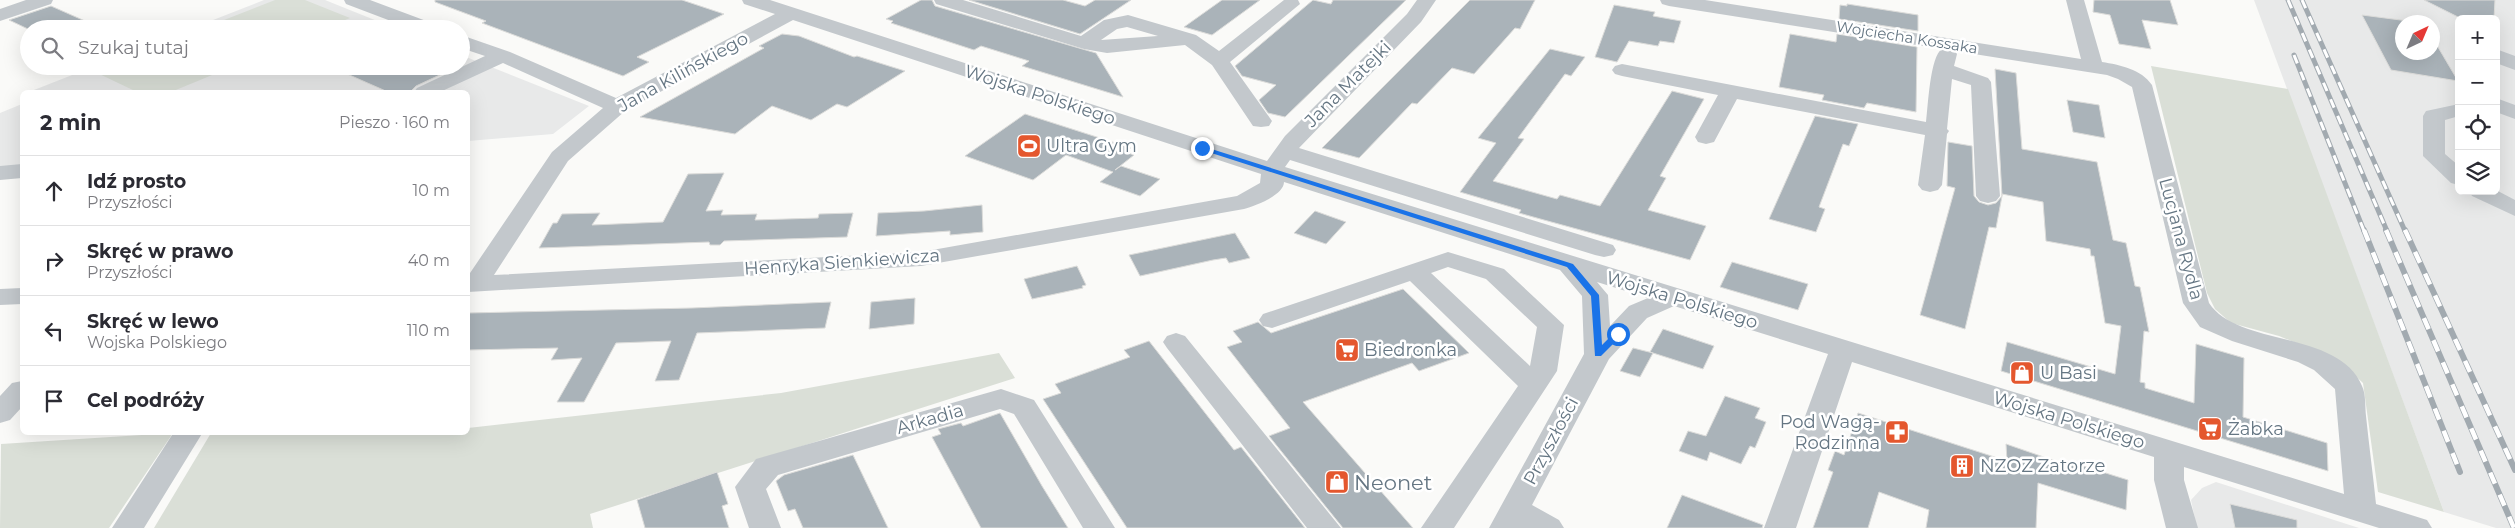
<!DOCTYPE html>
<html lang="pl">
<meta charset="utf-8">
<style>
:root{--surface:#fff;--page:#f2f2f3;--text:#2b2b33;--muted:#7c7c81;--line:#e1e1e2}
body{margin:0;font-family:Montserrat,sans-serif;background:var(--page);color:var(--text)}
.controls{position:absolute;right:15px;top:15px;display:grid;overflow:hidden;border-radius:8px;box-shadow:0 5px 20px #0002}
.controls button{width:45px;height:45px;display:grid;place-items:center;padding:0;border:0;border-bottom:1px solid var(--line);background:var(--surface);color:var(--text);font:25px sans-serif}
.compass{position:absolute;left:2395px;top:15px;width:45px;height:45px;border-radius:50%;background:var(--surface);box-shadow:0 5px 20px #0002;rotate:44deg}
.stop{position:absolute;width:15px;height:15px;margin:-11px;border:4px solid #1a73e8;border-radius:50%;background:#fff}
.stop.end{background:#1a73e8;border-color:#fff;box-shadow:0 1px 5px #0008}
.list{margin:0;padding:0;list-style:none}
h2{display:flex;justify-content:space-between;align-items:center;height:65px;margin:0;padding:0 20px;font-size:21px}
h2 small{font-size:16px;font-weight:400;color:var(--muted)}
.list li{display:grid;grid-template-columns:32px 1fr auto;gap:15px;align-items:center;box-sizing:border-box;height:70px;padding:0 20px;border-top:1px solid var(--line)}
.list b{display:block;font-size:19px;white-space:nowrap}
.list p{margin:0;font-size:16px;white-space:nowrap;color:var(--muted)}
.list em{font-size:16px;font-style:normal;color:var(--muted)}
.icon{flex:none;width:28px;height:28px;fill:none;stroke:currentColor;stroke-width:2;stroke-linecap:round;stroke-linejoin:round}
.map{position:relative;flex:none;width:2515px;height:528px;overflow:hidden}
.search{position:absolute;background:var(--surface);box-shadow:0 5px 20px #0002;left:20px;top:20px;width:450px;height:55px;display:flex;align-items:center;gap:12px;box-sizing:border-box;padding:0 18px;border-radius:28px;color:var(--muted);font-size:19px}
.panel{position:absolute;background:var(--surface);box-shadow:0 5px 20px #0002;left:20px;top:90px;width:450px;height:345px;border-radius:8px}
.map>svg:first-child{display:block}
</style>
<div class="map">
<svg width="2515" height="528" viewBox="0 0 2515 528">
<rect width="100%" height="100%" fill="#fafaf8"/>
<!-- built -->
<path fill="#e8e9e9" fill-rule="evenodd" d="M264,0H325L397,29H190Z
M2254,0H2515V528H2496L2444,512ZM2459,19H2496V191H2459ZM2402,22H2432V52H2402Z
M461,55L589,106L553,134L468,141V92H38L34,90L95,66H461Z
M22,104V177L0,179V113Z
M2216,482L2359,528H2197L2191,500L2202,488Z"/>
<!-- green -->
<path fill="#dadfd7" d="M275,0H305L350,18L324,29H201Z
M106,66H234L171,92H137L93,71Z
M2151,66L2288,89L2444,512L2378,492L2363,383L2338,360L2279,336L2231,323L2215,309L2207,293Z
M999,353L1015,378L590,514L593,528H154L211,433L468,432V428L781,393Z
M173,433L109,528H0L1,444Z"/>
<!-- building -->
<path fill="#aab3b9" stroke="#dcdcda" d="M435,0H682L724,14L637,57L649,62L623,76L482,23L486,21L435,2Z
M921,0H932L935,6L1096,53L1123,97L1022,66L1029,61L981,46L974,50L891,23L893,21L886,19Z
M969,0H1063L1085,6L1095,0H1131L1080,34Z
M1222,0H1260L1212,35L1184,27Z
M1313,0L1331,4L1333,0H1406L1285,117L1268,113L1259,100L1276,85L1242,76L1235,66Z
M1470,0H1535L1520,29L1515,28L1474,74L1452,68L1417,104L1412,103L1359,158L1322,148Z
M2094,0H2170L2178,25L2142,20L2151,49L2119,44L2110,15L2093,12Z
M2424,0H2495L2494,19H2462Z
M1847,4L1918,15V31L1839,19L1840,5L1847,6Z
M1614,5L1655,12L1653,16L1681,21L1674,43L1660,41L1658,46L1629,41L1617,62L1595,57Z
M51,6L103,29H28L9,20Z
M2362,15L2416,22H2402V52H2432V37L2458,81L2391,70Z
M782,34L799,36L854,57L857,56L905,71L847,107L837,104L811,120L772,106L735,134L640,117L764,48L759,46Z
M1790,34L1836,42L1837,34L1917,47L1916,112L1867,103L1864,108L1822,100L1824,95L1779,87Z
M1550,49L1585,57L1571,76L1565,74L1518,138L1524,139L1493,181L1557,199L1560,195L1600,206L1672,91L1704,99L1660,176L1666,178L1648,210L1706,226L1690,260L1544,220L1519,213L1521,210L1460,192L1496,143L1478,138Z
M329,66H459L416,86L410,92H388Z
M1995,69L2016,73L2022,149L2097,162L2113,240L2126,243L2135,286L2140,287L2149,332L2144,331L2140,382L2145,383V388L2194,403L2196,344L2244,358L2243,417L2327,443L2328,471L2001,371L2007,342L2115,374L2121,326L2105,323L2094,256H2091L2090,249L2046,241L2043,202L2002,194V196Z
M2067,100L2099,105L2105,138L2073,132Z
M1025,114L1131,148L1125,152L1134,155L1115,170L1121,166L1160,179L1140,196L1100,182L1113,172L1066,155L1033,180L965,156Z
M1815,116L1858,124L1849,146L1843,144L1819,207L1825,209L1816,232L1769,219Z
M1948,142L1972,146L1974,196L1979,202L1988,205L1996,203L2002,196L1996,228L1989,227L1965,329L1920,315L1955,188L1947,186Z
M724,173L706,211L723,210L721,215L757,214L755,220L818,218L819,214L853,213L847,237L724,241L720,245H710L709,242L539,248L553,223H557L562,214L600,213L592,225L663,222L688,174Z
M982,205L983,232L950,235V231L876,236L878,213L924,211Z
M1315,211L1346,222L1326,244L1294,233Z
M1235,233L1250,258L1229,263L1226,258L1213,260L1140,276L1129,255Z
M1732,262L1808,284L1798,310L1720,287Z
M1077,266L1086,285L1082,286L1083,288L1032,299L1024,279Z
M1403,289L1469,353L1419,371L1412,363L1303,402L1413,528H1343L1269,436L1290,428L1227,347L1242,342L1233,331L1258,322L1271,333Z
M915,298L914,324L869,329L871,302Z
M831,302L825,328L697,333L679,380L655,381L671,341L616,343L584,402H557L582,358L551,360L558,348L468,350V313L692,308Z
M1663,329L1714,346L1703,369L1650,352Z
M1149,341L1234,450L1241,447L1305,528H1127L1043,399L1061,393L1055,384L1130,357L1124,350Z
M1633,348L1653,353L1640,377L1620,371Z
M1725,396L1760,408L1755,418L1766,422L1755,448L1750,446L1741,464L1710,452L1707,461L1679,451L1688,431L1706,436Z
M1000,413L1042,486L1068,528H981L932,437L941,434L938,429L961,423L963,426Z
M1858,413L2007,461L2006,444L2064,464V460L2128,480L2126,510L2038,483L2036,528H1926L1929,510L1879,492L1868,528H1813L1833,472L1828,470L1835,451L1844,455Z
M853,455L888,528H803L795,509L788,511L776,481L784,475Z
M717,472L728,504L722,506L729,528H645L637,500Z
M1682,495L1763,525L1762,528H1667Z
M2230,504L2297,520V528H2235Z"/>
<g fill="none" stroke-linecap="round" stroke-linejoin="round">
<!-- minor -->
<path fill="#c3c8cc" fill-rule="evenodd" d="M26,0H53L51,4L0,21V9Z
M344,0H370L437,25L440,29H412L346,4Z
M742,0H770L1267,161L1285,136L1407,14L1417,0H1436L1421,22L1299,148L1613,245L1616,250L1613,255L1604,257L1595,255L1290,160L1285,167L2344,494L2335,389L2314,370L2298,362L2232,341L2200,327L2183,303L2132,87L2118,79L2107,75L1955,51L1957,54L1954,66L1988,78L1991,82L2000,196L1996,201L1988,203L1980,201L1976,196L1971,85L1952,79L1947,129L1949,131L1947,134L1942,185L1938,190L1930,192L1922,190L1918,185L1925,135L1737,99L1714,142L1706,144L1698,142L1695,137L1718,95L1622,76L1615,74L1612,70L1615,66L1622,64L1926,122C1928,107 1930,56 1942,49L1669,6L1662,4L1660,0H1705L2081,59L2066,0H2084L2102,62C2120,65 2141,69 2152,85L2209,303C2238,347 2339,330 2362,386C2366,394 2365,407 2366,416C2369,445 2373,475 2376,504L2427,520L2432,528H2379L2184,467V480L2198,528H2166L2154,480V457L1852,362L1796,528H1764L1828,354L1674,306L1647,318L1609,359L1532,505L1559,520L1564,528H1489L1584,354L1582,296L1560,270L1284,182C1284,195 1255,206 1244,209L921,266L468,292V276L552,152L603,108L503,63L440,92H414L417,88L485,56L461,48V35L510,52L616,98L775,14L744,4ZM793,20L1261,174L1260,183L1237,196L921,252L494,275L568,161L625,111ZM1597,282L1648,298L1629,306L1610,326L1608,295Z
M934,0H963L1081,36L1104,20L1128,15L1196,35L1219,51L1284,0H1298L1300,4L1230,62L1272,121L1269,126L1261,127L1253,126L1212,65L1185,45L1107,53L1084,49L936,4ZM1127,27L1158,36L1101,40L1117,29Z
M2496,49L2515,56V70L2496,63Z
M2496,98L2515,105V119L2496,112Z
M2459,104V116L2445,120V154L2459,166V185L2451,183L2423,156V116L2426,111Z
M22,164V178L0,180V166Z
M2496,190L2515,200V216L2472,196L2469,191Z
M1448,252L1504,269L1564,325L1557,371L1454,528H1421L1518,386L1410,281L1272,328L1263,326L1259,320L1263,314ZM1448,267L1486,279L1537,327L1530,366L1431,273Z
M22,288V304L0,305V289Z
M1176,333L1185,336L1341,528H1307L1167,348L1163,342L1167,336Z
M22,381V407L10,420L0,423V396L12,383Z
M1001,389L1034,400L1115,528H1083L1014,414L1000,409L778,475L766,489L781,528H749L735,487L756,459Z
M174,432H203L144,528H112Z"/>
<defs>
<path id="rail-far1" d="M2288,0L2387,231
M2302,0L2405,231
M2294,55L2364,231"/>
<path id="rail" d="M2364,230L2460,472
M2386,230L2514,528
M2405,230L2515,470"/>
</defs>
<!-- rail-far1 casing -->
<use href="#rail-far1" stroke="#a2aab0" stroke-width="5"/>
<!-- rail casing -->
<use href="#rail" stroke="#a2aab0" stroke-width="6"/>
<!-- rail-far1 -->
<use href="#rail-far1" stroke="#fff" stroke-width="3" stroke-dasharray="9" stroke-linecap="butt"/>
<!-- rail -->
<use href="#rail" stroke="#fff" stroke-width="4.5" stroke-dasharray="12" stroke-linecap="butt"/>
</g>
<!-- route -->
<path fill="#1a73e8" d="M1202,146L1573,264L1599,295L1602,345L1615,332L1623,334L1601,356H1595L1591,296L1567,267L1199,149Z"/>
<!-- icons -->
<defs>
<symbol id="stadium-square" viewBox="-11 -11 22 22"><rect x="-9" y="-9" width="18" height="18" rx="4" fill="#e4572e" stroke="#fff"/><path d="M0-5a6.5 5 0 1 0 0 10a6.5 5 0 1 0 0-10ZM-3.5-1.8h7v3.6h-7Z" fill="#fff"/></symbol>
<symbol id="supermarket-square" viewBox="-11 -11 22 22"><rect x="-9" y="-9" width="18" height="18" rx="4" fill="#e4572e" stroke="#fff"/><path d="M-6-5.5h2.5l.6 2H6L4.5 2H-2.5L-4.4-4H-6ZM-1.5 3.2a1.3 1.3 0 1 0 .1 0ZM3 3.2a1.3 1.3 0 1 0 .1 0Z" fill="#fff"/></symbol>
<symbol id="shop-square" viewBox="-11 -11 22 22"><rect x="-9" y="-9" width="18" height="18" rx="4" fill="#e4572e" stroke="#fff"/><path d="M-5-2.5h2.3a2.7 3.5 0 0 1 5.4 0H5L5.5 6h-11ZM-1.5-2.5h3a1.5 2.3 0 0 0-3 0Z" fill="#fff"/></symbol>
<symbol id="pharmacy-square" viewBox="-11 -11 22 22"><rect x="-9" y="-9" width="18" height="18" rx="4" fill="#e4572e" stroke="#fff"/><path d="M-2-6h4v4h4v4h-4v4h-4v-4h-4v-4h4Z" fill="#fff"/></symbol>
<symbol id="building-square" viewBox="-11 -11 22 22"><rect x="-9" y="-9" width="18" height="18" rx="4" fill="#e4572e" stroke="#fff"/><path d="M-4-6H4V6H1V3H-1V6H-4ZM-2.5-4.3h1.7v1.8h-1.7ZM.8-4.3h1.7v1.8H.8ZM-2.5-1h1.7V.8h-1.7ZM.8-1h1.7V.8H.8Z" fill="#fff"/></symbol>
</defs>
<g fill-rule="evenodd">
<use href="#stadium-square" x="1015" y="132" width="28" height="28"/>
<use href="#supermarket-square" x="1333" y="336" width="28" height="28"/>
<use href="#shop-square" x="2008" y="359" width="28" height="28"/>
<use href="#supermarket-square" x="2196" y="415" width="28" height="28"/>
<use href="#pharmacy-square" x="1883" y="418" width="28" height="28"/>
<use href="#building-square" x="1948" y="452" width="28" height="28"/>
<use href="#shop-square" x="1323" y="468" width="28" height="28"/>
</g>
<g text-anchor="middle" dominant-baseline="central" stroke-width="5" stroke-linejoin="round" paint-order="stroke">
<!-- far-street labels -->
<g font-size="15" fill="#657683" stroke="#fff">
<text transform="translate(1907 37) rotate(9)">Wojciecha Kossaka</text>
</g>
<!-- street labels -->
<g font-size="18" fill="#657683" stroke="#fff">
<text transform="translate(683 72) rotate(-29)">Jana Kilińskiego</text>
<text transform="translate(1348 84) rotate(-45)">Jana Matejki</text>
<text transform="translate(1040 95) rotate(18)">Wojska Polskiego</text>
<text transform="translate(2181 239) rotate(75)">Lucjana Rydla</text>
<text transform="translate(842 262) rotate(-4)">Henryka Sienkiewicza</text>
<text transform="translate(1682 300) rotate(17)">Wojska Polskiego</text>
<text transform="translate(930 419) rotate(-16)">Arkadia</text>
<text transform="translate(2069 420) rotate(17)">Wojska Polskiego</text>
<text transform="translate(1551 441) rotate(-62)">Przyszłości</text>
</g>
<!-- poi labels -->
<g font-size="18" fill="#657683" stroke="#fff" text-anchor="start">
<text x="1046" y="146">Ultra Gym</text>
<text x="1364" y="350">Biedronka</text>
<text x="2040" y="373">U Basi</text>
<text x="1880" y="422" text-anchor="end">Pod Wagą-<tspan x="1880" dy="21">Rodzinna</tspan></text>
<text x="2228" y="429">Żabka</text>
<text x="1980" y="466">NZOZ Zatorze</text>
</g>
<!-- near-poi labels -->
<g font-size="21" fill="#657683" stroke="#fff" text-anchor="start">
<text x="1354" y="482">Neonet</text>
</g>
</g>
</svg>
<div class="controls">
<button>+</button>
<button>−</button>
<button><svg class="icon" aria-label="locate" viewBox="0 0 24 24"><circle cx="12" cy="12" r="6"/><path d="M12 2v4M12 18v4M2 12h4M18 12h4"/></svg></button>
<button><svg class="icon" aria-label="layers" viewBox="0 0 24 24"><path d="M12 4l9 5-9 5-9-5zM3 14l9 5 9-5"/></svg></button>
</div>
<svg class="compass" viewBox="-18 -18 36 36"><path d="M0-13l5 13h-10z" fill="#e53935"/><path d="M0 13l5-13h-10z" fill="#7c7c81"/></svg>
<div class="stop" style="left:1618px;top:334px"></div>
<div class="stop end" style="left:1202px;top:148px"></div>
<div class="search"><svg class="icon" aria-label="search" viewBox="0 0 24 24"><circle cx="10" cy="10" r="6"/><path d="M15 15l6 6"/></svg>Szukaj tutaj</div>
<section class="panel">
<h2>2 min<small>Pieszo · 160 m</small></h2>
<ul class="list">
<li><svg class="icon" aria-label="ahead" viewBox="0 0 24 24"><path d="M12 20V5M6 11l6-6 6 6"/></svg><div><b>Idź prosto</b><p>Przyszłości</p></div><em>10 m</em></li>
<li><svg class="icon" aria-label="right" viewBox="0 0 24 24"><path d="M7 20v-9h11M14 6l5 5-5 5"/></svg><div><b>Skręć w prawo</b><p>Przyszłości</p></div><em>40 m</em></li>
<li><svg class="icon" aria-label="left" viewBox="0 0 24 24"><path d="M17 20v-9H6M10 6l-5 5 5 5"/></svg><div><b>Skręć w lewo</b><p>Wojska Polskiego</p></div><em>110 m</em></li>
<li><svg class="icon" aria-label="arrive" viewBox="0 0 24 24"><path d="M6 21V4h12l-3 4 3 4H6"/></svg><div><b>Cel podróży</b></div></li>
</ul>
</section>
</div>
